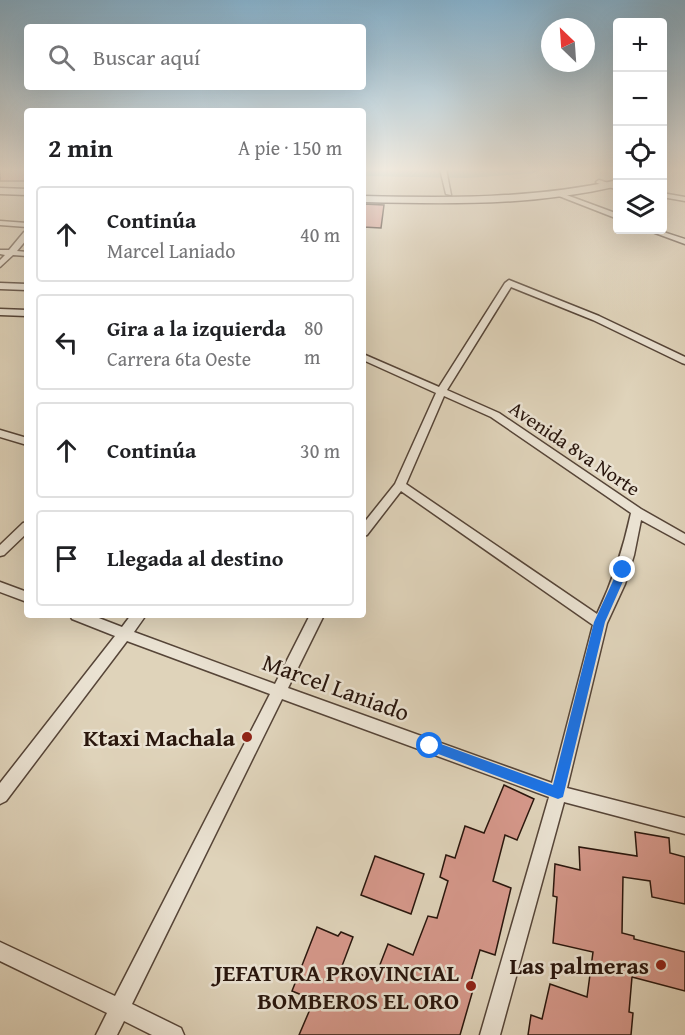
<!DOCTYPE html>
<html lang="es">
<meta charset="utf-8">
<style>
:root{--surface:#fff;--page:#f2f2f2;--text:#202124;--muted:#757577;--line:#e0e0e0}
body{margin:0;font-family:"Gentium Book Plus",serif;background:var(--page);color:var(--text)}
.controls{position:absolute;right:18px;top:18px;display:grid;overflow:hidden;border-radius:6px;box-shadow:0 6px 24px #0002}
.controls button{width:54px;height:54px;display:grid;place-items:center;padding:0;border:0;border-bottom:2px solid var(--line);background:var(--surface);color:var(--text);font:30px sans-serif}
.compass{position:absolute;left:541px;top:18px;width:54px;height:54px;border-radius:50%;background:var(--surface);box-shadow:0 6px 24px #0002;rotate:335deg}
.stop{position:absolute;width:18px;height:18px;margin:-14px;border:4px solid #1a73e8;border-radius:50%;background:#fff}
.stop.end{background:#1a73e8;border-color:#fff;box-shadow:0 2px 6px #0008}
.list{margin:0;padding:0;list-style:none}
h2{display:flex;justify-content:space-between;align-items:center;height:78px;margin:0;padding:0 24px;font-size:26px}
h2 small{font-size:20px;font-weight:400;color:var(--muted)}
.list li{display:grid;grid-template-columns:39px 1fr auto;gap:18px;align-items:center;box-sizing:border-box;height:96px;margin:0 12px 12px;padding:0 12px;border:2px solid var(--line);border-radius:6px}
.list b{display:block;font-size:22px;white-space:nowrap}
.list p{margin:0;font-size:20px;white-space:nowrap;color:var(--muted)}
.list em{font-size:20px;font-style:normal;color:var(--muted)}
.icon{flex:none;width:33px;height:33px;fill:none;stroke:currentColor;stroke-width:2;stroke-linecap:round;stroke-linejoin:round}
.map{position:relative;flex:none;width:685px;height:1035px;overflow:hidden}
.search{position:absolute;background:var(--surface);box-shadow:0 6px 24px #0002;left:24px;top:24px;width:342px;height:66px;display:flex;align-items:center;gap:15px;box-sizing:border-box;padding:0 21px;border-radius:6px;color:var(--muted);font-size:22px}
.panel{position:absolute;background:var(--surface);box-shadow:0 6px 24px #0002;left:24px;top:108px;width:342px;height:510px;border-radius:6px}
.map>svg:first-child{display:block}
</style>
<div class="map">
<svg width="685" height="1035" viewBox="0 0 685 1035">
<rect width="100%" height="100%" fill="#dfd3ba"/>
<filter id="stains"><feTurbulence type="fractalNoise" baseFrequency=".00333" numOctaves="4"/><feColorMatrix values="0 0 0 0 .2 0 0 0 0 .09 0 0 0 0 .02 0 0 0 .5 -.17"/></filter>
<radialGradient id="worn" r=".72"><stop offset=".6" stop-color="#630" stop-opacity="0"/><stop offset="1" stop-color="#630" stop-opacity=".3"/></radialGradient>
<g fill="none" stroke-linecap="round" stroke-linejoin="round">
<!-- river -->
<path fill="#93b7b3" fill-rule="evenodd" d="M363,169H543L536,173L467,178L363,176Z"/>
</g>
<!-- building -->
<path fill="#d6988b" stroke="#29160d" stroke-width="1.5" d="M0,169H27V181H0Z
M363,204L384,205L381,228L363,227Z
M504,785L534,799L517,840L505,835L493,881L511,888L495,955L480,950L471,981L475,983L460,1035H299L314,1000L292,991L317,927L338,936L341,932L353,937L342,966L374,980L388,944L413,955L428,916L437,918L448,881L440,877L446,855L455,858L465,826L484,833Z
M635,832L669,838L670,853L685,857V904L652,897L650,881L623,877L622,933L634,936V939L685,952V991L632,977L629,1012L633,1013L631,1035H528L531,1015L542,1019L550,984L587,997L593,952L553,943L557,897L553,896L555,864L580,870L579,847L637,856Z
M375,856L424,874L411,914L361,895Z"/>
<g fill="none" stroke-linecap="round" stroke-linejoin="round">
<defs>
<path id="minor" d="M440,169H446L451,195L446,194Z
M599,180L618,186V190L597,183L596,182Z
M561,193L618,214V219L559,196L558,195Z
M662,193L685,197V201L662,197Z
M0,221L27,223V227L0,225Z
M647,230H657L685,239V244Z
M24,232H27V239L17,251L27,252V256L13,255L0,267V260L5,255L0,254V250H9Z
M509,280L599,316L685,357V364L682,363L593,320L511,287L447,390L499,413L641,509L685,534V544L641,520L634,555L625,584L607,623L567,788L685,818V834L564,802L500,1035H480L549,797L282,699L132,1004L181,1028L184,1035H152L124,1021L117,1035H96L107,1013L0,961V942L115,996L270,694L127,641L6,801L0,804V783L115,636L72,619L70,615H91L122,627L131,615H146L134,632L275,684L310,615H324L288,688L552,783L593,625L401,491L367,535L363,536V524L395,484L436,393L363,360V354L439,387L505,283ZM444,396L491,417L631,513C623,550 613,580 597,614L406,484Z
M0,283L27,284V290L0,289Z
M0,309L27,310V316L0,315Z
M0,430L27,438V445L0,437Z
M27,522V533L4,555L0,556V545L23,523Z
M0,582L27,592V602L0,592Z"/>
<path id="secondary" d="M618,180V186C533,206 449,204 363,202V196C449,198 533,199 618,180Z
M0,188L27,189V195L0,194Z"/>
</defs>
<!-- minor casing -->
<use href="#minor" stroke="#564538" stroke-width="3"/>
<!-- secondary casing -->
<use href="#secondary" stroke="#29160d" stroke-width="3"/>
<!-- minor -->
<use href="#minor" fill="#eae2d2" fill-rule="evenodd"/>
<!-- secondary -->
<use href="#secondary" fill="#eae2d2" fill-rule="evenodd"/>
</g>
<!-- sky -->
<linearGradient id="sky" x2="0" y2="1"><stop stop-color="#86b5d3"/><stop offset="0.54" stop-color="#f1ebe0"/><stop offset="1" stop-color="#f1ebe0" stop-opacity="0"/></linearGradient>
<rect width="685" height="314" fill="url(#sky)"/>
<!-- route -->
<path fill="#1a73e8" d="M623,566L628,570L605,622L563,797L558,799L425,749L423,746L430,740L553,785L594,622L618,570Z"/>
<!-- markers -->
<g fill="#8f2418" stroke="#eae2d2" stroke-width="2">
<circle cx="247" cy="737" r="6"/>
<circle cx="661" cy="965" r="6"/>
<circle cx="471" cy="986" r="6"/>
</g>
<g text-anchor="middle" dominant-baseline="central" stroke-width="5" stroke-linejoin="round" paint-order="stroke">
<!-- street labels -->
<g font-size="20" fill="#29160d" stroke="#eae2d2">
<text transform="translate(575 448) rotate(34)">Avenida 8va Norte</text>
</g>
<!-- near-street labels -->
<g font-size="24" fill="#29160d" stroke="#eae2d2">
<text transform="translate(336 687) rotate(20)">Marcel Laniado</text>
</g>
<!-- near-poi labels -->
<g font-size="24" font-weight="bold" fill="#29160d" stroke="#eae2d2" text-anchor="end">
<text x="235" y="737">Ktaxi Machala</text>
<text x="649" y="965">Las palmeras</text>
<text x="459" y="972">JEFATURA PROVINCIAL<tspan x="459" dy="28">BOMBEROS EL ORO</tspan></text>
</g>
</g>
<rect width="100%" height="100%" filter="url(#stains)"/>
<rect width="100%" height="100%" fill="url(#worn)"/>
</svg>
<div class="controls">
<button>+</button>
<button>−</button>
<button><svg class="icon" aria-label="locate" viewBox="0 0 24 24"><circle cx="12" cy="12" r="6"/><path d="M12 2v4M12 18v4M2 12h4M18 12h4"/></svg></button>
<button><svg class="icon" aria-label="layers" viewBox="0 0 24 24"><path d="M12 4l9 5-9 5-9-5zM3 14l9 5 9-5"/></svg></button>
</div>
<svg class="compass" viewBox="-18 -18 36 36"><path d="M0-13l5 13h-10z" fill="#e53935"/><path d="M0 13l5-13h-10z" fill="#757577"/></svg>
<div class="stop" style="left:430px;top:746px"></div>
<div class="stop end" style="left:623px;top:570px"></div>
<div class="search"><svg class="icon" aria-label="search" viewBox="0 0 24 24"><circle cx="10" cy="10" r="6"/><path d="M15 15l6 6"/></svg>Buscar aquí</div>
<section class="panel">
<h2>2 min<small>A pie · 150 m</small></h2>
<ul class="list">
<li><svg class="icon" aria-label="ahead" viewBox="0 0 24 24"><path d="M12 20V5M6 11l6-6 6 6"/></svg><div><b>Continúa</b><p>Marcel Laniado</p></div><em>40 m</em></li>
<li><svg class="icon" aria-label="left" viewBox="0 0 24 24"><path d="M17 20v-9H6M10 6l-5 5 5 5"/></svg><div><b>Gira a la izquierda</b><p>Carrera 6ta Oeste</p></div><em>80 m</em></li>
<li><svg class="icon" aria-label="ahead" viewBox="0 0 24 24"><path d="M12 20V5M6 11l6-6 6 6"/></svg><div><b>Continúa</b></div><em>30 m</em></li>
<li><svg class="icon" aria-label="arrive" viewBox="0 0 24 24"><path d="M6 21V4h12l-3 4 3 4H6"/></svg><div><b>Llegada al destino</b></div></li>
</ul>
</section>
</div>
